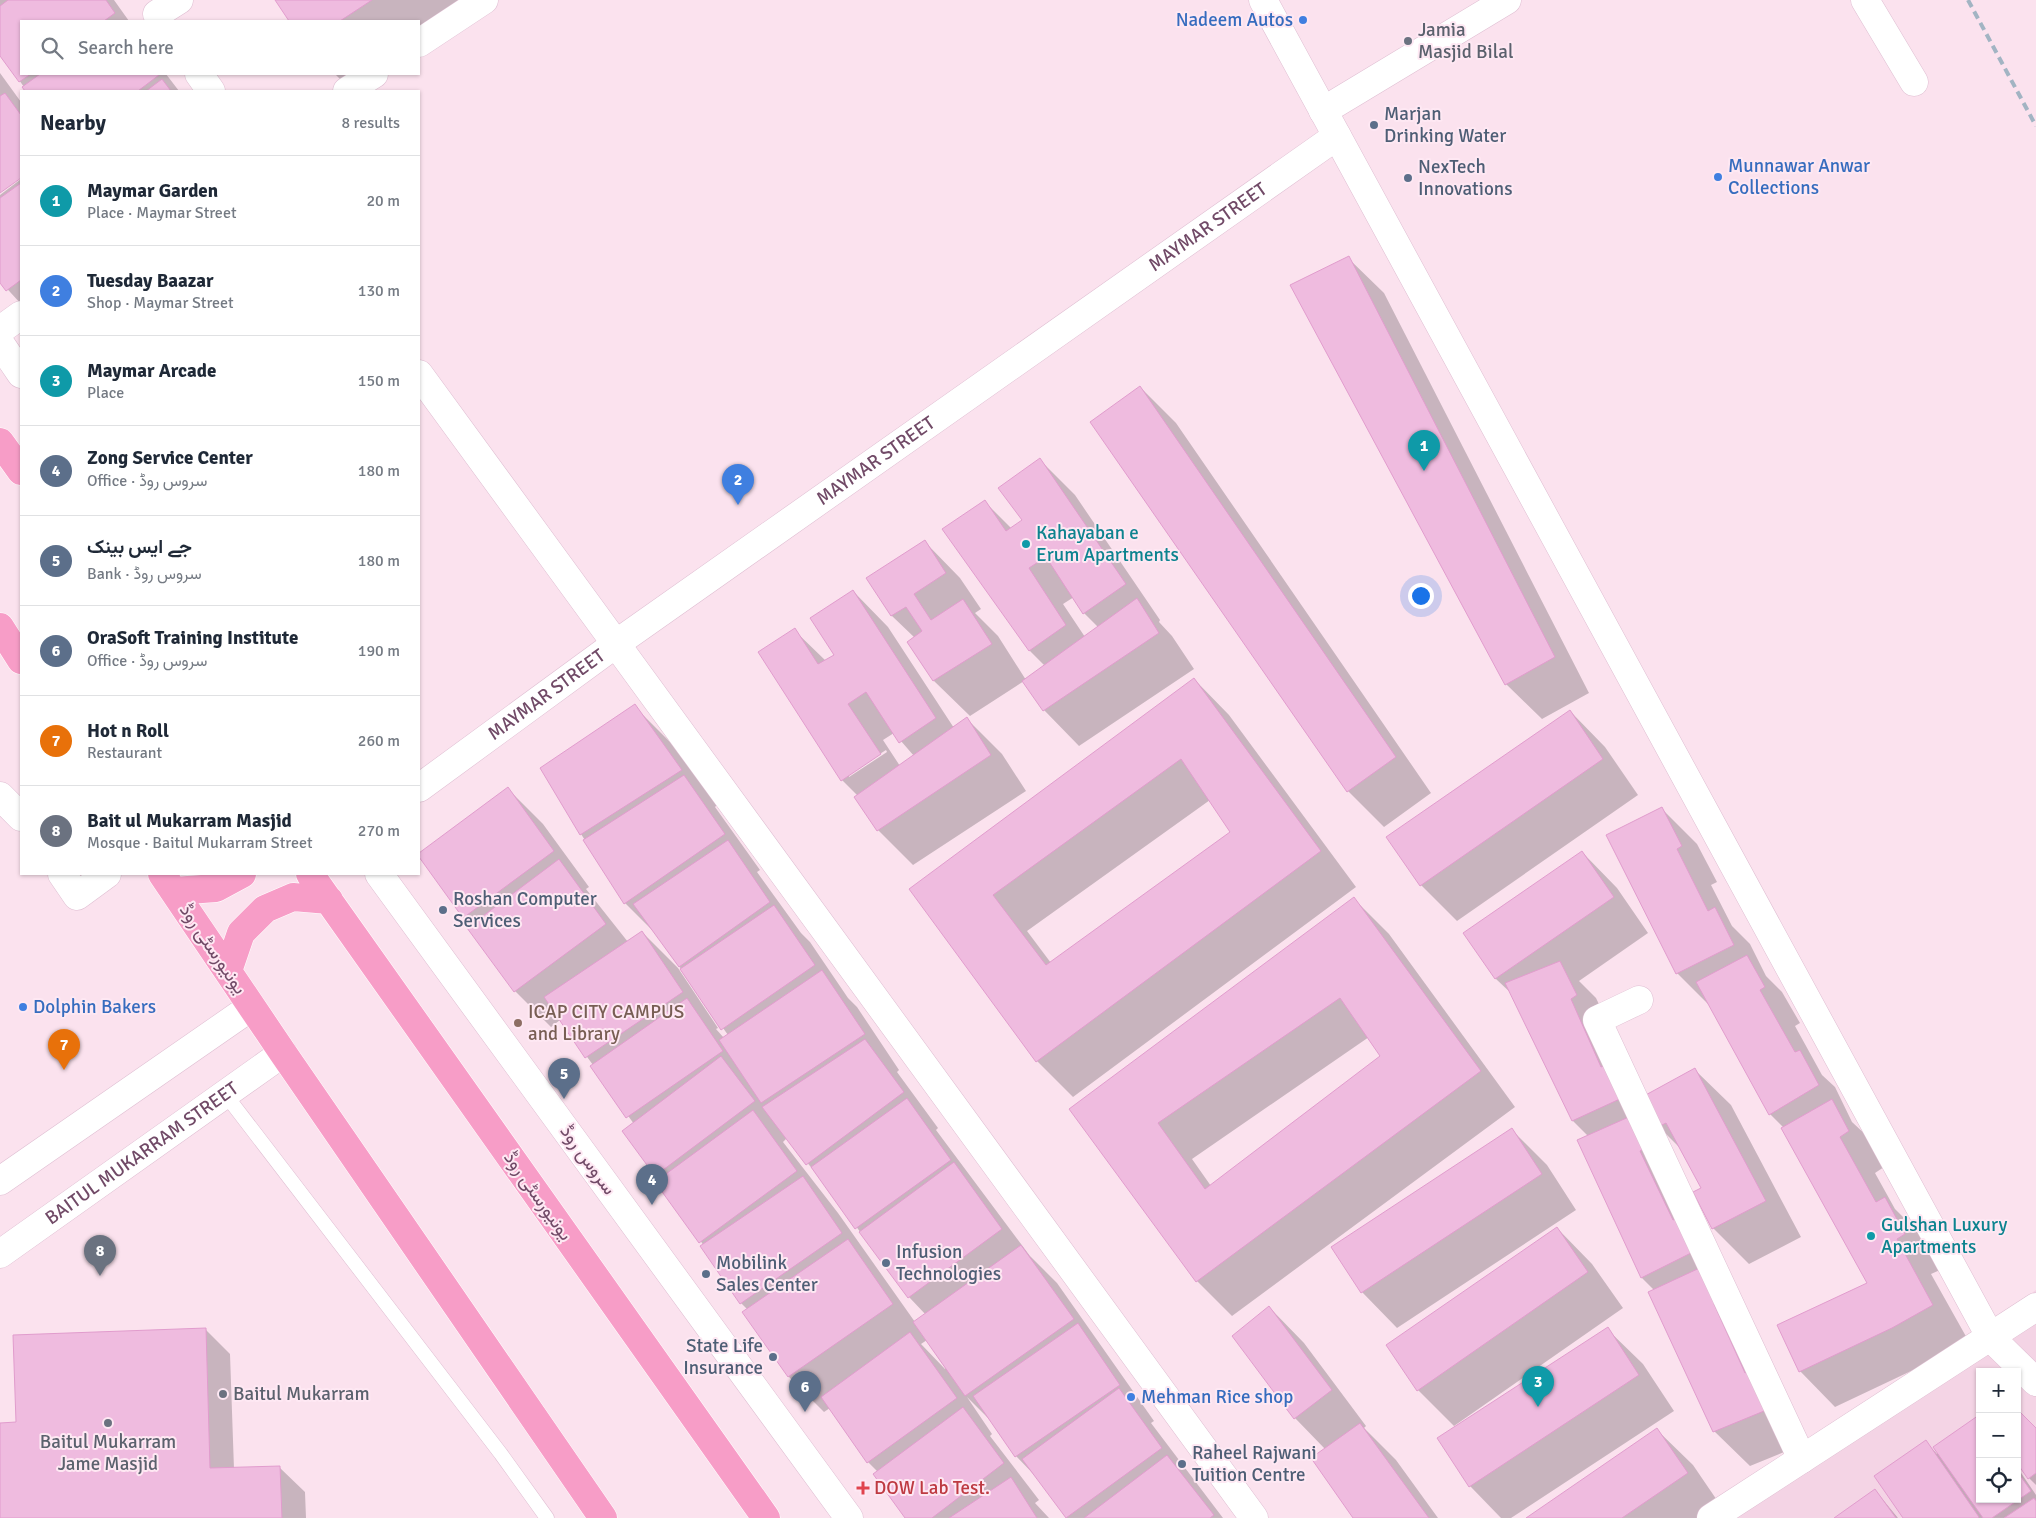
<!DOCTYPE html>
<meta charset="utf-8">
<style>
:root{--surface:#fff;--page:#f6f6f7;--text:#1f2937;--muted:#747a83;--line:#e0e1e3;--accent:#b45309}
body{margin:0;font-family:Signika,Vazirmatn,sans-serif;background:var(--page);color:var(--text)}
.controls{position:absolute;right:15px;bottom:15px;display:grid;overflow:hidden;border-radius:0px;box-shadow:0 1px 4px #0004}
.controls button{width:45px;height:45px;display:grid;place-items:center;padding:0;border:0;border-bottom:1px solid var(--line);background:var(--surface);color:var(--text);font:25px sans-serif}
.you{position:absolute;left:1420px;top:595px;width:18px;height:18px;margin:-12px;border:4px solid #fff;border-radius:50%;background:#1a73e8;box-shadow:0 0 0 8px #1a73e833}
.badge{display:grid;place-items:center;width:32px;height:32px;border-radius:50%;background:var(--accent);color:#fff;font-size:16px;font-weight:700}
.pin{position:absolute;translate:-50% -41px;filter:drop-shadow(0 1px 2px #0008)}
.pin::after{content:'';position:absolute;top:26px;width:18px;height:15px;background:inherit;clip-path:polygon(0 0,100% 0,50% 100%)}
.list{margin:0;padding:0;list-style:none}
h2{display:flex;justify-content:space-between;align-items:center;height:65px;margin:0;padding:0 20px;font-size:21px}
h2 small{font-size:16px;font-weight:400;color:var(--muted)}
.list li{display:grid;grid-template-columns:32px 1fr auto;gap:15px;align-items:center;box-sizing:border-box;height:90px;padding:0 20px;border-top:1px solid var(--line)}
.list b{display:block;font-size:19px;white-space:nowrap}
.list p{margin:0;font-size:16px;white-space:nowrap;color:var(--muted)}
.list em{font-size:16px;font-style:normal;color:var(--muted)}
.icon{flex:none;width:28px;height:28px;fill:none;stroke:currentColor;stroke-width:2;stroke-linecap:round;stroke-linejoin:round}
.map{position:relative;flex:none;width:2036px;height:1518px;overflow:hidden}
.search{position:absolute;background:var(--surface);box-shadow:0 1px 4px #0004;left:20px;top:20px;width:400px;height:55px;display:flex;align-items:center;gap:12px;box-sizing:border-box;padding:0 18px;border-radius:0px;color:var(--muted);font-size:19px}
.panel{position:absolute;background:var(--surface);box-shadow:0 1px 4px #0004;left:20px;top:90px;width:400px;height:785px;border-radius:0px}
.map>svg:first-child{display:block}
</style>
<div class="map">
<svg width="2036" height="1518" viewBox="0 0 2036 1518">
<rect width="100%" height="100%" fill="#fbe2ee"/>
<!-- residential -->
<path fill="#f4d4e5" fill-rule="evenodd" d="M2036,1290V1518H1715ZM1980,1372H2017V1499H1980Z"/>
<!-- shadow -->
<path fill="#0003" fill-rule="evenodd" d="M0,0H114L129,21H21V74H166L179,91H27L0,54Z
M276,0H461L419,28V21H290Z
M0,73L21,102V176L0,192Z
M335,74H349L340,79Z
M21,179V304L0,281V195Z
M1348,258L1384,293L1589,693L1542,719L1506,684Z
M1140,387L1176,423L1431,793L1384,827L1348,791L1092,422Z
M1040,460L1075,495L1160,620L1159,622L1172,636L1194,669L1079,746L1044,710L1024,681L970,716L934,681L909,642L915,638L892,616L868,579L925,542L960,578L981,609L975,613L998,636L1026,680L1045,666L1030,651L944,529L985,502L1012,529L1024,521ZM1074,597L1084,613L1099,628L1085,637L1063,604Z
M853,591L888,627L954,728L967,719L1002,754L1026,791L913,865L878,830L858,796L842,780L794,630L826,661L835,655ZM894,733L914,756L900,766L883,740ZM886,750L887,752L849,777V774Z
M1194,679L1229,715L1356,887L1073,1097L1037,1061L911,890ZM1210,800L1232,833L1051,963L1027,931Z
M634,706L670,742L717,805L715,807L760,870L757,872L801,933L810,942L848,998L857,1007L899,1070L897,1072L938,1128L936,1130L1030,1256L1057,1283L1154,1421L1151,1423L1223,1518H1067L1040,1481L1016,1456L992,1422L967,1397L992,1434L990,1436L1039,1500L1035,1503L1049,1518H906L878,1472L868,1462L830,1408L824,1412L788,1376L748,1310L741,1303L661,1180L623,1132L634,1124L592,1066L593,1065L560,1020L551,1027L515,991L468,928L472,925L419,855L508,789L543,824L589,887L586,889L628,942L642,932L678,968L718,1028L716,1029L724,1038L728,1035L657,935L625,903L581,834ZM787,1138L819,1177L909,1297L926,1315L915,1322L838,1213L783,1142ZM927,1340L946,1368L945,1369L921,1344Z
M1570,711L1605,747L1638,795L1457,921L1421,885L1388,837Z
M1661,808L1697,844L1717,882L1711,885L1732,926L1750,944L1766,976L1782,992L1800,1023L1795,1026L1822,1075L1835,1087L1852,1122L1867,1136L1884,1167L1875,1173L1895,1209L1920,1234L1940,1270L1931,1274L1968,1340L1928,1363L1835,1407L1800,1371L1868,1283L1784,1128L1770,1114L1712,1008L1677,973L1607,836Z
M1582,852L1617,888L1648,933L1579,981L1596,998L1646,1103L1695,1070L1731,1105L1801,1237L1749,1264L1713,1228L1702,1188L1681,1149L1659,1127L1804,1444L1750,1466L1714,1431L1654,1290L1642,1278L1589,1137L1573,1121L1513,995L1496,979L1465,934Z
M1354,899L1389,934L1515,1107L1232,1316L1197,1281L1070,1109ZM1369,1037L1382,1056L1211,1186L1192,1159Z
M1512,1130L1547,1165L1576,1210L1397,1328L1362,1292Z
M1557,1228L1592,1264L1623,1308L1454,1426L1418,1390L1388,1346Z
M1269,1307L1304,1343L1366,1426L1364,1428L1396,1460L1438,1518H1355L1325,1449L1295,1418Z
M205,1329L230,1354L234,1469L279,1467L305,1492L306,1518H0V1424H17Z
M1607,1329L1643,1364L1674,1411L1511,1518H1501L1470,1486Z
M1978,1417L1980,1499H2017V1467L2036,1495V1518H1905L1926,1442L1937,1454Z
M1657,1430L1693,1465L1723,1509L1710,1518H1528Z
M2036,1430V1485L2029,1478Z
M1875,1490L1898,1518H1836Z"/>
<!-- building -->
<path fill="#efbbdf" stroke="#e19ccd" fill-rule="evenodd" d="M8,0H106L115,13L104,21H21V74H31L19,82L0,56V6Z
M275,0H372L340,21H289Z
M40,74H158L159,75L138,91H25L22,87Z
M162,79L171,91H146Z
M5,93L21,115V178L0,193V96Z
M21,183V280L6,291L0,283V198Z
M1349,256L1555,657L1505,685L1290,285Z
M1140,386L1396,757L1347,792L1090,422Z
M1040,458L1126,584L1083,614L1046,557L1029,568L1066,625L1029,651L942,529L985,500L1006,531L1022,520L998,488Z
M925,540L946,573L914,594L931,620L963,599L992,644L933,681L907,642L922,631L906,607L891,616L866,578Z
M853,590L936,718L899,743L866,692L848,704L881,754L841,781L758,652L795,628L818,664L834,655L810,618Z
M1137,598L1159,633L1043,711L1022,681Z
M1194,678L1321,851L1036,1062L909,889ZM1181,759L1230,832L1046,965L993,895Z
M635,704L682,770L580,835L540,768Z
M1570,710L1603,759L1420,886L1386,837Z
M967,717L991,755L877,831L854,797Z
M684,775L725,834L624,904L583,840Z
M508,787L554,851L463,918L419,857V853Z
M1662,807L1682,846L1677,849L1708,911L1715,907L1734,945L1676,974L1606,835Z
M728,840L770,902L679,967L633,904Z
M1582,851L1614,897L1495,979L1463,933Z
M559,859L606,924L514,992L467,928Z
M1354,897L1481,1071L1196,1282L1069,1109ZM1340,998L1380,1056L1205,1189L1158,1123Z
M774,905L815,965L721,1030L680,969Z
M642,931L683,992L585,1058L544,997Z
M1747,955L1765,987L1760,990L1795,1052L1800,1050L1819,1085L1769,1115L1696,982Z
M1560,961L1577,995L1571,999L1601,1067L1609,1064L1622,1098L1572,1121L1505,983Z
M822,970L865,1034L761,1103L719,1040Z
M687,998L723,1051L626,1118L590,1066Z
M865,1039L904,1092L806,1165L762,1107Z
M721,1056L755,1101L655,1176L622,1131Z
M1695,1068L1766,1201L1712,1229L1693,1192L1701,1188L1666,1123L1658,1127L1642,1097Z
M907,1098L951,1160L855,1229L811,1167Z
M1832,1099L1849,1131L1840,1137L1876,1202L1885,1197L1905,1234L1897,1239L1933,1305L1892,1328L1799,1372L1777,1325L1867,1283L1781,1128Z
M753,1110L797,1171L699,1243L655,1182Z
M1631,1116L1646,1148L1640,1151L1673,1220L1679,1218L1695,1251L1641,1278L1577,1140Z
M1512,1128L1542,1174L1361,1293L1331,1247Z
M954,1162L1002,1229L908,1298L859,1232Z
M803,1176L842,1233L740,1304L700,1246Z
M1557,1227L1588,1272L1417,1391L1386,1345Z
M848,1239L893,1304L788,1377L742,1312Z
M1021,1245L1074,1319L965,1396L913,1322Z
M1706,1265L1722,1301L1714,1304L1745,1373L1752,1370L1769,1409L1713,1432L1648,1292Z
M1269,1306L1332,1390L1294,1419L1232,1336Z
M1078,1323L1120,1385L1015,1457L973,1396Z
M1608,1327L1639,1375L1469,1487L1437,1438Z
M206,1328L210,1468L280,1466L282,1518H0V1423L16,1422L13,1335Z
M910,1332L957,1398L867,1463L821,1397Z
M1119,1388L1162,1448L1066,1518L1022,1459Z
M963,1407L1004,1463L932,1518H905L873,1474Z
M2017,1409L2036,1428V1473L2028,1479L2017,1463Z
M1979,1415L1980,1499H2017V1471L2031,1491L1992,1518H1983L1933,1447Z
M1360,1423L1429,1518H1353L1311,1458Z
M1657,1428L1688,1473L1622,1518H1526Z
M1926,1440L1979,1517L1978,1518H1903L1874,1476Z
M1167,1455L1214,1515L1210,1518H1084Z
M1011,1477L1037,1518H949Z
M1875,1489L1896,1518H1834Z
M2034,1498L2036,1501V1518H2004Z"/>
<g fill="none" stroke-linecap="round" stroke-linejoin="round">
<defs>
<path id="lane" d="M225,1094L501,1454L547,1518"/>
<g id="street">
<path d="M1263,0L1991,1338L2036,1382"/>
<path d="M1865,0L1914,82"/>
<path d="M157,14L179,0"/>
<path d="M419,43L484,0"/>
<path d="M199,74L211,91"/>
<path d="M347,91L374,74"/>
<path d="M1323,111L1507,0"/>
<path d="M0,330L21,315"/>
<path d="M0,343L21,374"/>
<path d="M419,374L1254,1518"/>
<path id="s1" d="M419,788L617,643L1337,136"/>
<path d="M0,796L21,817"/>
<path d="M62,874L77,896L107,874"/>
<path d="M379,874L849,1518"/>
<path d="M1639,1000L1597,1020L1802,1459"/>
<path d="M0,1181L251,1007"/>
<path id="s2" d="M0,1254L283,1053"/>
<path d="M1711,1518L2036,1307"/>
</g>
<path id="primary" d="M0,442L21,471
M0,627L21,660
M162,874L283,1053L603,1518
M310,874L766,1518
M174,891L216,888L242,874
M228,971L241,933L265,909L293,897L329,900"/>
</defs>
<!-- lane casing -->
<use href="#lane" stroke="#dfbed2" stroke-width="15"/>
<!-- street casing -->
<use href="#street" stroke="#dfbed2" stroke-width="29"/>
<!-- primary casing -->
<use href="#primary" stroke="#fff" stroke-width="29"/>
<!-- lane -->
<use href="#lane" stroke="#fff" stroke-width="14"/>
<!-- street -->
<use href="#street" stroke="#fff" stroke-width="28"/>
<!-- primary -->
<use href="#primary" stroke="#f79dc7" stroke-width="28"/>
<!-- rail -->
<path stroke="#a2b4c3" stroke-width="4" stroke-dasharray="8 5" stroke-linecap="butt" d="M1968,0L2036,126"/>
</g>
<!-- markers -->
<g fill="#3f7fe0" stroke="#fee8f3" stroke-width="2">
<circle cx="1303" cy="20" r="5"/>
<circle cx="1718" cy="177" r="5"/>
<circle cx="23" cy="1007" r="5"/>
<circle cx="1131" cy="1397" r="5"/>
</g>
<g fill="#6b7280" stroke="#fee8f3" stroke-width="2">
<circle cx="1408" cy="41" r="5"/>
<circle cx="223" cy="1394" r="5"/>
<circle cx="108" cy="1423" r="5"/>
</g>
<g fill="#5c6f8a" stroke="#fee8f3" stroke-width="2">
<circle cx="1374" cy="125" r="5"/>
<circle cx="1408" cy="178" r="5"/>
<circle cx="443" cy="910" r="5"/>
<circle cx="886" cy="1263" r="5"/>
<circle cx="706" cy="1274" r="5"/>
<circle cx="773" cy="1357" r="5"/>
<circle cx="1182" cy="1464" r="5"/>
</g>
<g fill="#0f9aa8" stroke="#fee8f3" stroke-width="2">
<circle cx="1026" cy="544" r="5"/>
<circle cx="1871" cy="1236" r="5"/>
</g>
<circle fill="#8d6e63" stroke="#fee8f3" stroke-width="2" cx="518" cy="1023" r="5"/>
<path fill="#e0444e" stroke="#fee8f3" stroke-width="2" d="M860.5 1480.5h5v5h5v5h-5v5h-5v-5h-5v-5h5z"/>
<g text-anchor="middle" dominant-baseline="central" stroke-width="4" stroke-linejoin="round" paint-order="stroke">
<!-- shop labels -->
<g font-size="19" fill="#366cbe" stroke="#fee8f3" text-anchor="start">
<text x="1293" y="20" text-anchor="end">Nadeem Autos</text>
<text x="1728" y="166">Munnawar Anwar<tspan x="1728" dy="22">Collections</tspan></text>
<text x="33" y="1007">Dolphin Bakers</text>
<text x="1141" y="1397">Mehman Rice shop</text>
</g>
<!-- worship labels -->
<g font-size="19" fill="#5b616d" stroke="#fee8f3" text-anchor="start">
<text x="1418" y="30">Jamia<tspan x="1418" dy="22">Masjid Bilal</tspan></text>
<text x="233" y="1394">Baitul Mukarram</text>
<text x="108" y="1442" text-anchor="middle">Baitul Mukarram<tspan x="108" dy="22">Jame Masjid</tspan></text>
</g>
<!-- service labels -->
<g font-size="19" fill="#4e5e75" stroke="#fee8f3" text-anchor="start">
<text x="1384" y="114">Marjan<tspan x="1384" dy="22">Drinking Water</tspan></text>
<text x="1418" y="167">NexTech<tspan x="1418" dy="22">Innovations</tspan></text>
<text x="453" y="899">Roshan Computer<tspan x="453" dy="22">Services</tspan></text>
<text x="896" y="1252">Infusion<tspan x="896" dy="22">Technologies</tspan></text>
<text x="716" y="1263">Mobilink<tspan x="716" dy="22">Sales Center</tspan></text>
<text x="763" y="1346" text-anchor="end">State Life<tspan x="763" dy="22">Insurance</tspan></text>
<text x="1192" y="1453">Raheel Rajwani<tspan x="1192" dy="22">Tuition Centre</tspan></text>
</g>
<!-- street labels -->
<g font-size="19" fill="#714a67" stroke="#fee8f3">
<text stroke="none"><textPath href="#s1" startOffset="968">MAYMAR STREET</textPath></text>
<text stroke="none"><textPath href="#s1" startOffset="562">MAYMAR STREET</textPath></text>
<text stroke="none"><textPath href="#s1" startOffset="158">MAYMAR STREET</textPath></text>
<text transform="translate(213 949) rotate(56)">یونیورسٹی روڈ</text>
<text stroke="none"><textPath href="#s2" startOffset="174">BAITUL MUKARRAM STREET</textPath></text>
<text transform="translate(588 1160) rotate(54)">سروس روڈ</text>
<text transform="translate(538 1196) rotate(55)">یونیورسٹی روڈ</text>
</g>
<!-- culture labels -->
<g font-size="19" fill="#0d838f" stroke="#fee8f3" text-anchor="start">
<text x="1036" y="533">Kahayaban e<tspan x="1036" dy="22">Erum Apartments</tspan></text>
<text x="1881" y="1225">Gulshan Luxury<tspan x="1881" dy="22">Apartments</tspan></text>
</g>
<!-- education labels -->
<g font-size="19" fill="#785e54" stroke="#fee8f3" text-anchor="start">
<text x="528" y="1012">ICAP CITY CAMPUS<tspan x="528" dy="22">and Library</tspan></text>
</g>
<!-- health labels -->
<g font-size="19" fill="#be3a42" stroke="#fee8f3" text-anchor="start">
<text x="874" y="1488">DOW Lab Test.</text>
</g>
</g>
</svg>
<div class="controls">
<button>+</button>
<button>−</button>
<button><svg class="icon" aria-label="locate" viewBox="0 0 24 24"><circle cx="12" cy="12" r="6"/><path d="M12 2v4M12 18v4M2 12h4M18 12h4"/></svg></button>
</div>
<div class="you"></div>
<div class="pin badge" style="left:1424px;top:471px;background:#0f9aa8">1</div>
<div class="pin badge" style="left:738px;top:505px;background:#3f7fe0">2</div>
<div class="pin badge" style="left:1538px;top:1407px;background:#0f9aa8">3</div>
<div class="pin badge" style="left:652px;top:1205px;background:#5c6f8a">4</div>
<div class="pin badge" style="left:564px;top:1099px;background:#5c6f8a">5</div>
<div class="pin badge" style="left:805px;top:1412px;background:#5c6f8a">6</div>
<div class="pin badge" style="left:64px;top:1070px;background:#e8710a">7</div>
<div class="pin badge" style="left:100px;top:1276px;background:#6b7280">8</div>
<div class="search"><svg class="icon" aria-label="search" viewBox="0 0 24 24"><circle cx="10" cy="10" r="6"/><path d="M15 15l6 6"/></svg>Search here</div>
<section class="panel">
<h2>Nearby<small>8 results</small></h2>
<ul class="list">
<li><span class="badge" style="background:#0f9aa8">1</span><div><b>Maymar Garden</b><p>Place · Maymar Street</p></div><em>20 m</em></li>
<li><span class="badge" style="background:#3f7fe0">2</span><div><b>Tuesday Baazar</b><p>Shop · Maymar Street</p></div><em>130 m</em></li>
<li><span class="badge" style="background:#0f9aa8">3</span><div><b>Maymar Arcade</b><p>Place</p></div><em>150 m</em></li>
<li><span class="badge" style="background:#5c6f8a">4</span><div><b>Zong Service Center</b><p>Office · سروس روڈ</p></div><em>180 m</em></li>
<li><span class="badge" style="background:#5c6f8a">5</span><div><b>جے ایس بینک</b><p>Bank · سروس روڈ</p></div><em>180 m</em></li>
<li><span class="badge" style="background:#5c6f8a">6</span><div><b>OraSoft Training Institute</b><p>Office · سروس روڈ</p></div><em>190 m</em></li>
<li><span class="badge" style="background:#e8710a">7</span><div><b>Hot n Roll</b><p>Restaurant</p></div><em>260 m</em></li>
<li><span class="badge" style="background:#6b7280">8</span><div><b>Bait ul Mukarram Masjid</b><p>Mosque · Baitul Mukarram Street</p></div><em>270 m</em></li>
</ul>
</section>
</div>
